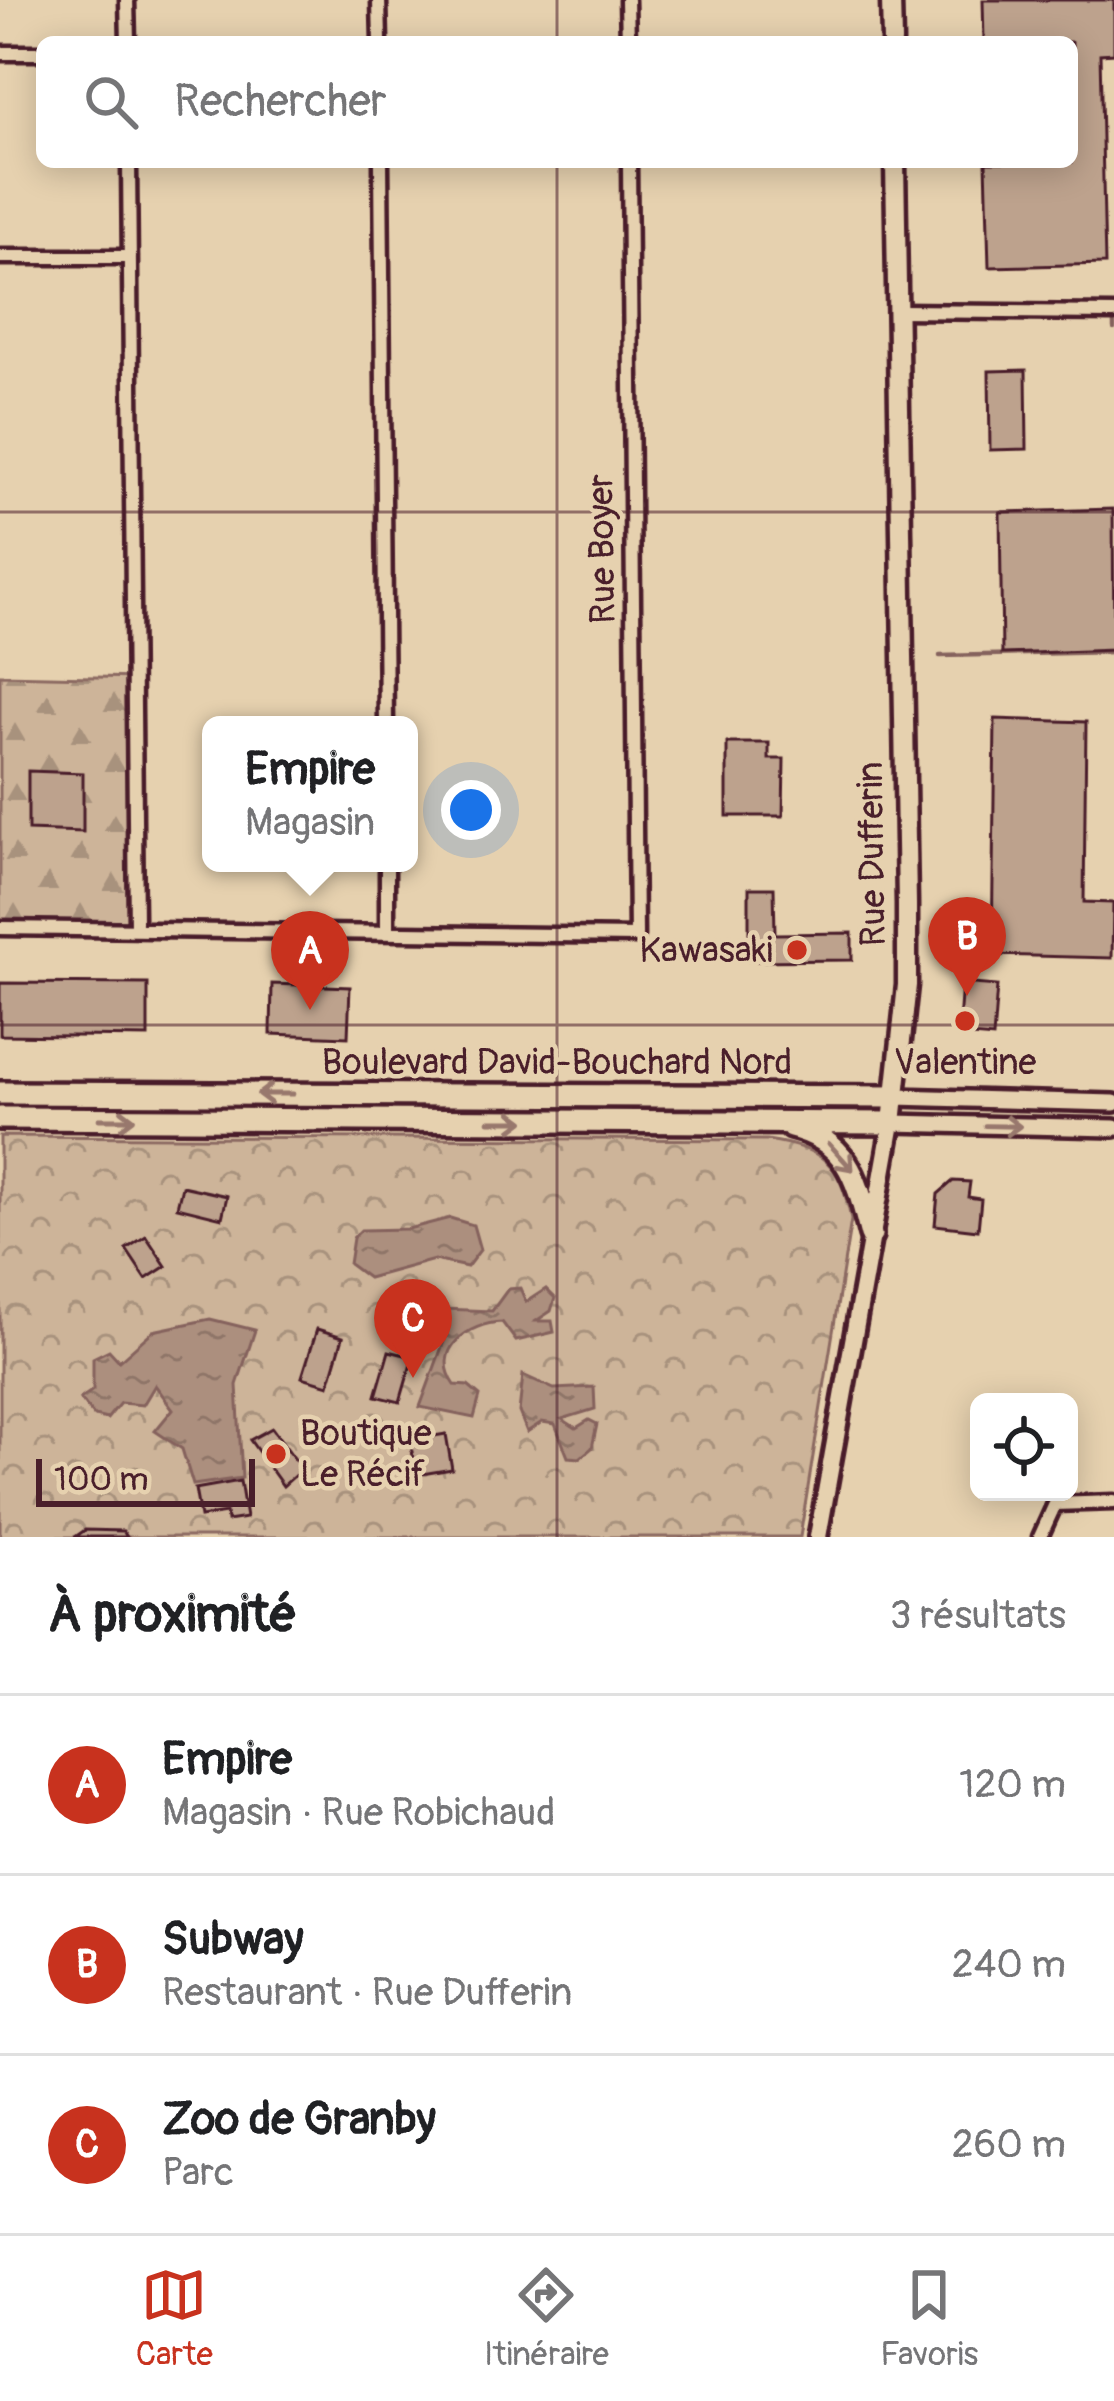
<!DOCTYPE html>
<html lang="fr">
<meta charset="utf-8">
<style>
:root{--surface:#fff;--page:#f6f6f6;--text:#202124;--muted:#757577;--line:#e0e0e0;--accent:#c8321e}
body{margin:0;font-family:Pangolin,sans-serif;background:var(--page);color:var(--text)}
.controls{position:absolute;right:36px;bottom:36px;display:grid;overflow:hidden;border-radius:18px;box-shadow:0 6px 30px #0003}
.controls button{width:108px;height:108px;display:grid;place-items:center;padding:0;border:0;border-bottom:3px solid var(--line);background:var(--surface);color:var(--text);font:60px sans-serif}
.scale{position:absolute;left:36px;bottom:30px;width:219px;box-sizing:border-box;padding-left:12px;border:6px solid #4a1f2b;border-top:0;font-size:33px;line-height:42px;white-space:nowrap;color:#4a1f2b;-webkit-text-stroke:9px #e6d1af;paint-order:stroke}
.you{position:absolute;left:471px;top:810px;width:42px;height:42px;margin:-30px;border:9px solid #fff;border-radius:50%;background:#1a73e8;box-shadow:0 0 0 18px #1a73e833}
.badge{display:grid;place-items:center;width:78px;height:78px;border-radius:50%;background:var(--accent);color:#fff;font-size:39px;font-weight:700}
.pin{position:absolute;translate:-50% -99px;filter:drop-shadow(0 3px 6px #0008)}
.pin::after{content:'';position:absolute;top:63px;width:42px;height:36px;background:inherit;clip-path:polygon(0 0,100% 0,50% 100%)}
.popup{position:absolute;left:202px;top:716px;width:216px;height:156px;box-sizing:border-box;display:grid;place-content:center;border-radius:18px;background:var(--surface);filter:drop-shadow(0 3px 9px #0005);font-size:39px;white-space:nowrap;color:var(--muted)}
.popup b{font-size:45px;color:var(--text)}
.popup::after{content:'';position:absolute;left:50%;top:100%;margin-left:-24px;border:24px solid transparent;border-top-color:var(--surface)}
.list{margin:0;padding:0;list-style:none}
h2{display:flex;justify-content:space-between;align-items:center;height:156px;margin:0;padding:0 48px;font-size:51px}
h2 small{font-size:39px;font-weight:400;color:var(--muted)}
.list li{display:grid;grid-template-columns:78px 1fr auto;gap:36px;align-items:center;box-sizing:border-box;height:180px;padding:0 48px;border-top:3px solid var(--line)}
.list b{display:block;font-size:45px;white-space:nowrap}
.list p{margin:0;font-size:39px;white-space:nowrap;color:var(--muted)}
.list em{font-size:39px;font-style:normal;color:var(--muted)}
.icon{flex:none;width:66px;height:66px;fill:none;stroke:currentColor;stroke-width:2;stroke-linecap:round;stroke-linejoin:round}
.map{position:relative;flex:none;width:1114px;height:1537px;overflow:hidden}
.search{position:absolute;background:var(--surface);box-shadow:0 6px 30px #0003;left:36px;right:36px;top:36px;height:132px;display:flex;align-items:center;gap:30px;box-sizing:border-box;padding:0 42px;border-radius:18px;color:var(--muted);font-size:45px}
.sheet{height:696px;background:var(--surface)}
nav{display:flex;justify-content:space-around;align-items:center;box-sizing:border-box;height:168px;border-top:3px solid var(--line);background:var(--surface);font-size:33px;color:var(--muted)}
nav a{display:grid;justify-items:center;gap:6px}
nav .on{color:var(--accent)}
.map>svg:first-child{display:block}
</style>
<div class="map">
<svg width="1114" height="1537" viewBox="0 0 1114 1537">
<defs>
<pattern id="forest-firs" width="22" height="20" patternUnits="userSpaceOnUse" patternTransform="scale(3)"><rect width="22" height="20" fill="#cdb499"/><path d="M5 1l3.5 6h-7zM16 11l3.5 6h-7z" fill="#a8927d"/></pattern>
<pattern id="park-crowns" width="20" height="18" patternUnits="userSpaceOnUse" patternTransform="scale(3)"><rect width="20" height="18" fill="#cdb499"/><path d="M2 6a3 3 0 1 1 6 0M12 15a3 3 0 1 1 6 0" fill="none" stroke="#a8927d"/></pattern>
<pattern id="water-ripples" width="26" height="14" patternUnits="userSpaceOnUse" patternTransform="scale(3)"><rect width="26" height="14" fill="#ac8f7e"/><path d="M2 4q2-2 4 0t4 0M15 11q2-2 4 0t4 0" fill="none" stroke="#8e7467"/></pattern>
</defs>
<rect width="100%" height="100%" fill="#e6d1af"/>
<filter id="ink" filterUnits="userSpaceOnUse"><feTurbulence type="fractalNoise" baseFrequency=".00833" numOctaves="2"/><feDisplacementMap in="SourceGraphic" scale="24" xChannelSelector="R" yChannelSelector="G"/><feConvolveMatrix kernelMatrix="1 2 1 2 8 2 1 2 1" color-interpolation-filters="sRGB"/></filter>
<g filter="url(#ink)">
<!-- forest -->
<path fill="url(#forest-firs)" stroke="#8c6a62" stroke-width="3" d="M0,675L141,678L145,924L0,920Z"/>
<!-- park -->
<path fill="url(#park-crowns)" stroke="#8c6a62" stroke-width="3" d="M0,1136L767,1140C824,1149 840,1162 851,1220L800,1537H0Z"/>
<!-- water -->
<path fill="url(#water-ripples)" stroke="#85625d" stroke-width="3" d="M450,1218L473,1225L480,1250L467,1267L434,1260L368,1278L349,1264L353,1238L361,1230L408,1229Z
M520,1288L526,1302L546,1289L555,1298L551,1311L536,1321H552L554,1332L516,1341L502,1322C469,1323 430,1350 455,1385L468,1386L480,1396L474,1418L420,1407L446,1336L445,1309L492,1311L508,1289Z
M210,1319L255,1330L237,1385L242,1478L193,1485L182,1449L155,1431L173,1409L155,1385L143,1405L120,1403L107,1419L94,1416L80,1399L93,1390V1358L109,1350L119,1361L153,1331Z
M523,1375L554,1389L594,1387L595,1409L562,1419L576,1428L589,1420L597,1424L592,1448L580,1458L568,1457L555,1424L542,1422L527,1432L519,1412Z"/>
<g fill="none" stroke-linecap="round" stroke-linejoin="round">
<!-- stream -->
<path stroke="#85625d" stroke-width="4.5" d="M1114,322V329
M940,656L1114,652"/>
</g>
<!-- building -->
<path fill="#bda28d" stroke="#4a1f2b" stroke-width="3" d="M983,0H1114V53L1100,54L1105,264L989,267L986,162H1072V42H984Z
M1026,370L1027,449L990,450L989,371Z
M1113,509L1114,650L1002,654L1000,512Z
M995,719L1086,722L1084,902L1113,903L1112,958L992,955Z
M727,743H769V759H784L783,816H727Z
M28,771L83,773V832L28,830Z
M749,888H774L775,934L852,933V960L749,961Z
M0,983L148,984V1037L0,1035Z
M962,983L997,986L993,1038L958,1035Z
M272,984L350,987L348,1037L271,1034Z
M953,1181L970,1182L968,1197L981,1199L978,1230L935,1225L938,1194Z
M182,1186L227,1196L222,1218L177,1207Z
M146,1236L166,1266L146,1279L126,1249Z
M317,1329L343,1337L329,1385L302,1377Z
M389,1351L413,1357L400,1402L376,1396Z
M272,1428L302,1469L283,1486L250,1440Z
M446,1434L452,1469L416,1475L410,1440Z
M240,1481L246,1518L227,1521L226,1513L200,1517L195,1489Z
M85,1530L123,1531L127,1537H75Z"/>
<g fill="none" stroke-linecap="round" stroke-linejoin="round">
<defs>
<path id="minor" d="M127,0L128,42
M379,0L380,42
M627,0L628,42
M0,53H42
M129,162L136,929
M381,162L386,725
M0,257H130
M898,311L1114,313
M387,863V933
M0,928L636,936L629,162
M1040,1537L1055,1504L1114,1502"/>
<path id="tertiary" d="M896,1097L1114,1103
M892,1123L1114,1128"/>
<path id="secondary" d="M818,1537L892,1123"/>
<path id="primary" d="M891,0L892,42
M892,1123L907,985V904L895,162"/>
<path id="trunk" d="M0,1093L896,1097
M0,1118L892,1123
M791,1127C850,1141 857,1182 871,1235"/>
</defs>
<!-- minor casing -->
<use href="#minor" stroke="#4a1f2b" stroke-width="21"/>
<!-- tertiary casing -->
<use href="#tertiary" stroke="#4a1f2b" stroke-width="24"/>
<!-- secondary casing -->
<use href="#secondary" stroke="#4a1f2b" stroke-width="26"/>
<!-- primary casing -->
<use href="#primary" stroke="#4a1f2b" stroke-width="27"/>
<!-- trunk casing -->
<use href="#trunk" stroke="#4a1f2b" stroke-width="30"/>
<!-- minor -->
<use href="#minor" stroke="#e6d1af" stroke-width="12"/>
<!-- tertiary -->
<use href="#tertiary" stroke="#e6d1af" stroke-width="15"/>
<!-- secondary -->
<use href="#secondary" stroke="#e6d1af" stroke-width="16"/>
<!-- primary -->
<use href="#primary" stroke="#e6d1af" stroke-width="18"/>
<!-- trunk -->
<use href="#trunk" stroke="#e6d1af" stroke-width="21"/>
</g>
<!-- one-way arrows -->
<defs><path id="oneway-shaft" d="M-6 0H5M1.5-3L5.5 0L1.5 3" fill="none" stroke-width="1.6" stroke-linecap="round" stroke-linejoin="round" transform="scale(3)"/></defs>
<g stroke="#98786d">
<use href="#oneway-shaft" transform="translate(275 1094) rotate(-180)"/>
<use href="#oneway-shaft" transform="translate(117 1119)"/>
<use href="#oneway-shaft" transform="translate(507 1121)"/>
<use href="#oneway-shaft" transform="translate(1003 1126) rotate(1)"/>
<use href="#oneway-shaft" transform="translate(841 1157) rotate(48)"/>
</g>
</g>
<!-- grid -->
<path fill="none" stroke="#4a1f2b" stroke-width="3" stroke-opacity="0.55" d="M557,0V42M557,162V1537M0,512H1114M0,1025H1114"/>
<!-- markers -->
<g fill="#c8321e" stroke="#e6d1af" stroke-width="4.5">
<circle cx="797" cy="950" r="12"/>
<circle cx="965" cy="1021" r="12"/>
<circle cx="276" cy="1454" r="12"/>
</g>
<g text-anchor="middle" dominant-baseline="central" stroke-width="9" stroke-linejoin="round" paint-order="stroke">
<!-- street labels -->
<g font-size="36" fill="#4a1f2b" stroke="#e6d1af">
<text transform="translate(602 549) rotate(-91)">Rue Boyer</text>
<text transform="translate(872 854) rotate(-91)">Rue Dufferin</text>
<text x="557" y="1062">Boulevard David-Bouchard Nord</text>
</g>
<!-- poi labels -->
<g font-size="36" fill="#4a1f2b" stroke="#e6d1af" text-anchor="end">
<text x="773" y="950">Kawasaki</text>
<text x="965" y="1062" text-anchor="middle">Valentine</text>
<text x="300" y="1433" text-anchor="start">Boutique<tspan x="300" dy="41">Le Récif</tspan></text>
</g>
</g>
</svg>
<div class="controls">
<button><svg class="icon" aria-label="locate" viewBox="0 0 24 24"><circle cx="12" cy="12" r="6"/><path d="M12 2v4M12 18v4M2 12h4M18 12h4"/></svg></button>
</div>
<div class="scale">100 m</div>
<div class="you"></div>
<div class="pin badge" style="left:310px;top:1010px">A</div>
<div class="popup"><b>Empire</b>Magasin</div>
<div class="pin badge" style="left:967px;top:996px">B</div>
<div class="pin badge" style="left:413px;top:1378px">C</div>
<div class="search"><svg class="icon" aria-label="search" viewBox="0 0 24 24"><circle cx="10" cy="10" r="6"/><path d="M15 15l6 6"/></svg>Rechercher</div>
</div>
<section class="sheet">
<h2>À proximité<small>3 résultats</small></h2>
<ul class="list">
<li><span class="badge">A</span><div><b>Empire</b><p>Magasin · Rue Robichaud</p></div><em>120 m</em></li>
<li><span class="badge">B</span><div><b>Subway</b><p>Restaurant · Rue Dufferin</p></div><em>240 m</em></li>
<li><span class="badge">C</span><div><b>Zoo de Granby</b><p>Parc</p></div><em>260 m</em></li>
</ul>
</section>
<nav>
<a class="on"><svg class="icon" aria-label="map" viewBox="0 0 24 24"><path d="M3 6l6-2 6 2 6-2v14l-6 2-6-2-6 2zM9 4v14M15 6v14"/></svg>Carte</a>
<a><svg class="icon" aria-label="directions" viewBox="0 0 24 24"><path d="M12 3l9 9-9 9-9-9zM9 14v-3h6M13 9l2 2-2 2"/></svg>Itinéraire</a>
<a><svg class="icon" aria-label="saved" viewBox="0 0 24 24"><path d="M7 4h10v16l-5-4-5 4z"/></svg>Favoris</a>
</nav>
